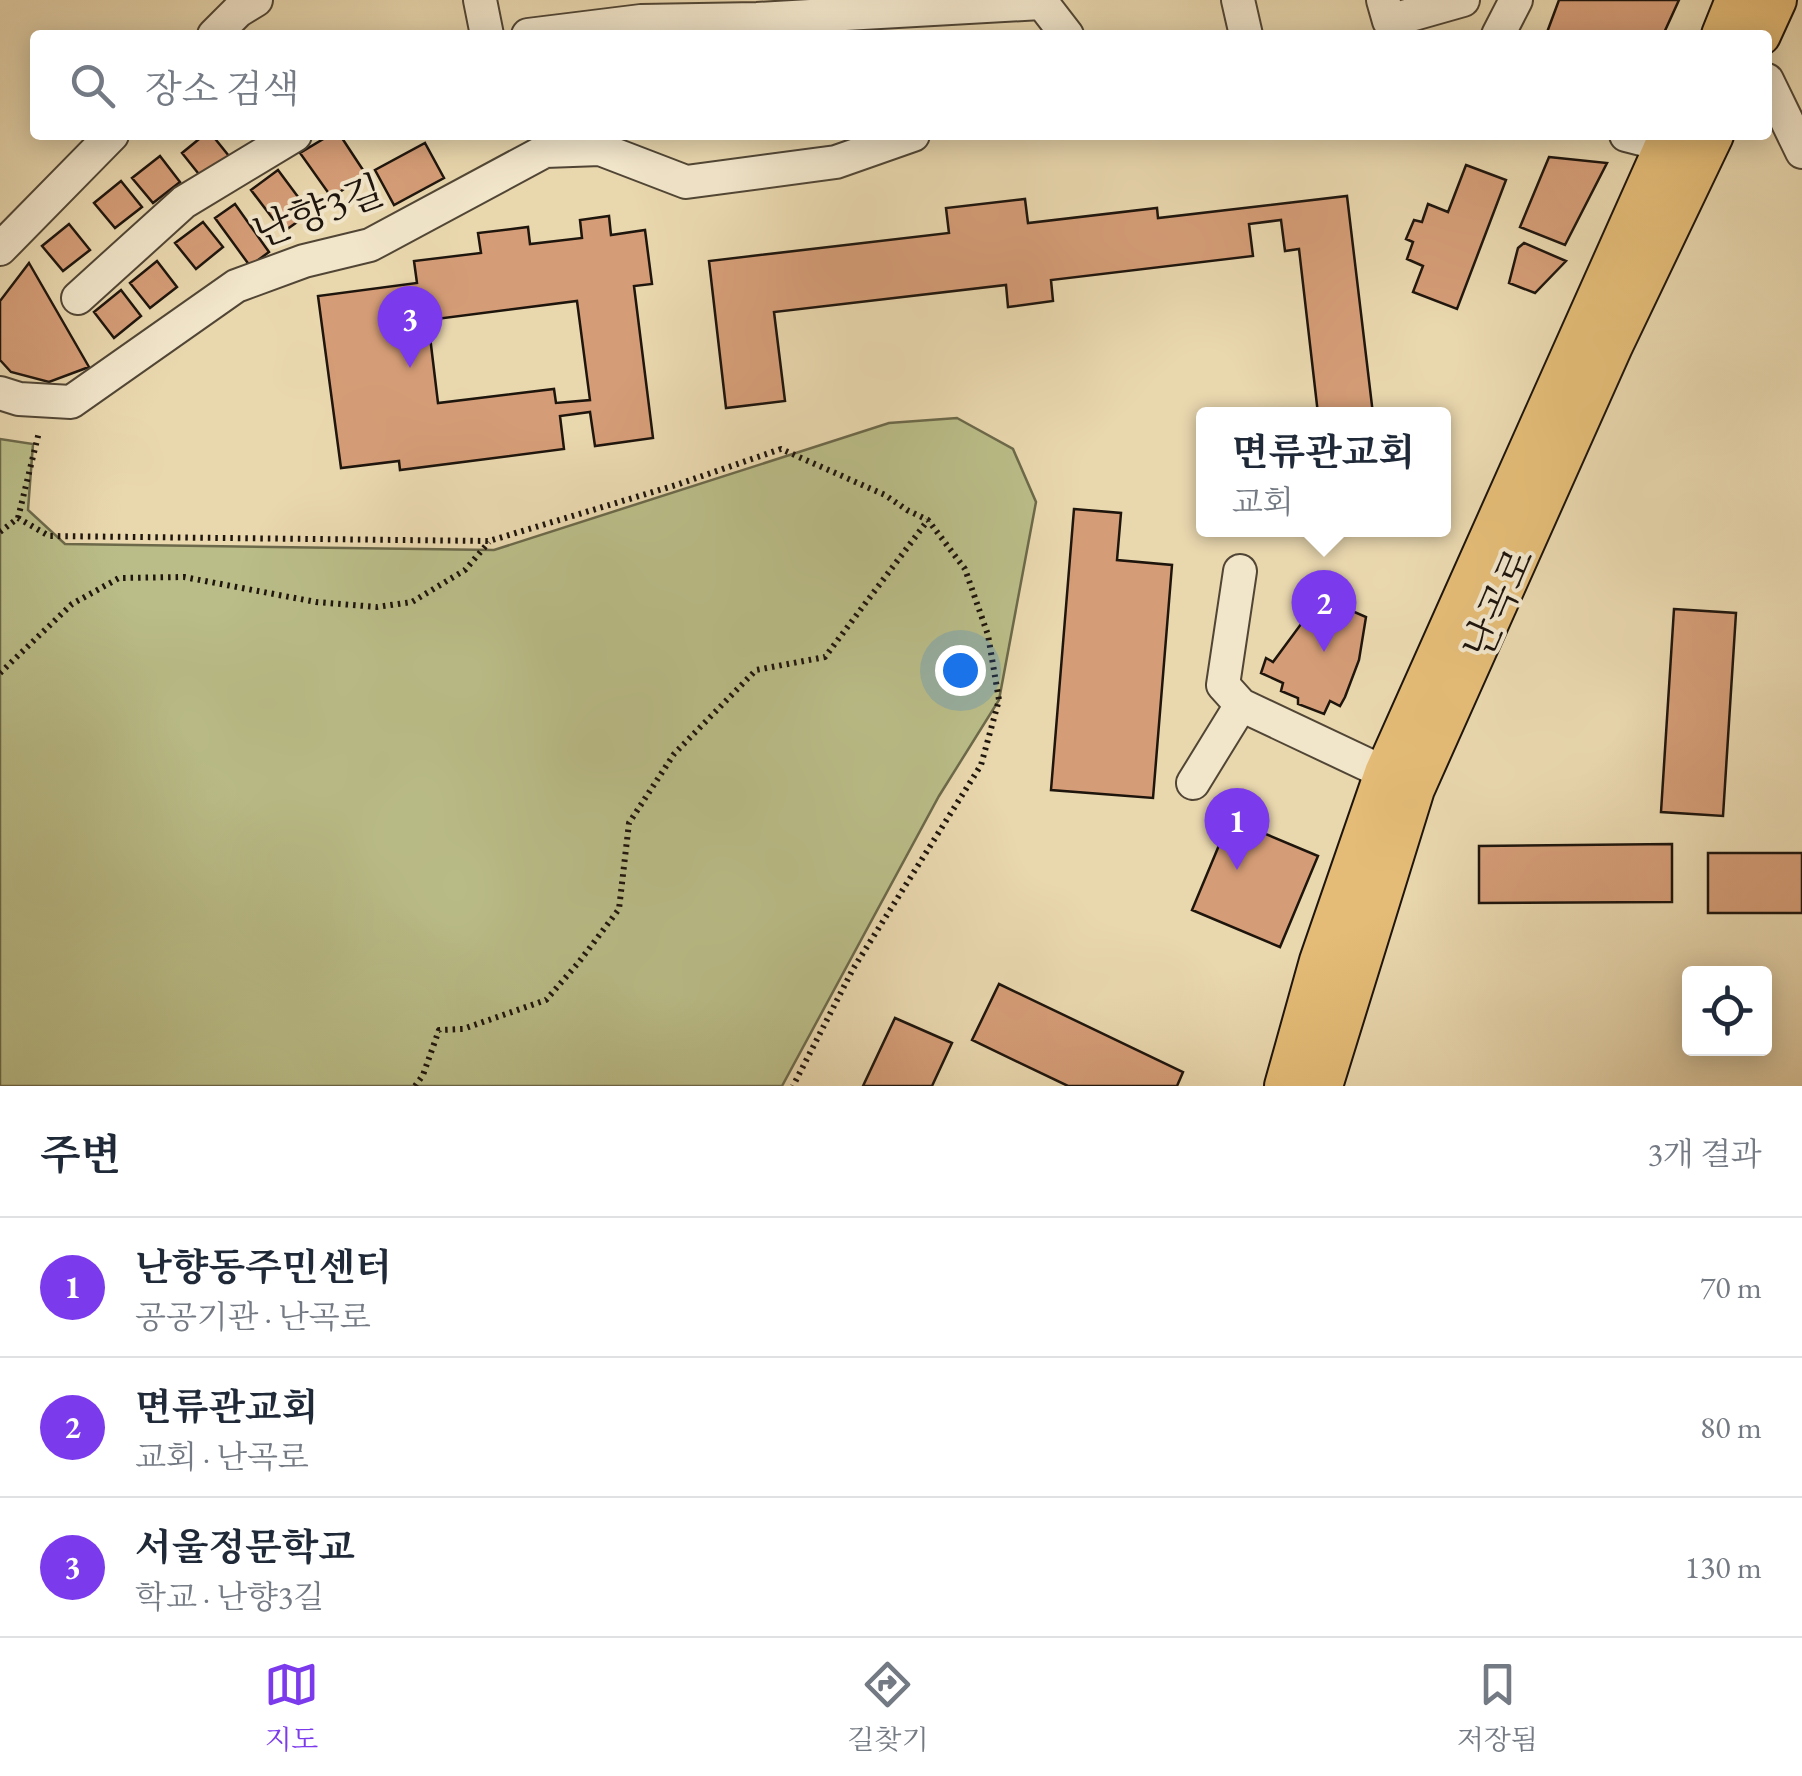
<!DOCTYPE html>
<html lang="ko">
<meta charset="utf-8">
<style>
:root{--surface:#fff;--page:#f2f2f3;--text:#1f2937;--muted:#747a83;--line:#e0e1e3;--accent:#7c3aed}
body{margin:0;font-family:"EB Garamond","Noto Serif KR",serif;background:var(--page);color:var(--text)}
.controls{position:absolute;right:30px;bottom:30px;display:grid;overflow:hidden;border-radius:10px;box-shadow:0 5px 25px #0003}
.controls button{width:90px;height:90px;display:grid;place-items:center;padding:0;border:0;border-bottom:2px solid var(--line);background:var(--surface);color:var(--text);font:50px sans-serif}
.you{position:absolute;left:960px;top:670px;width:35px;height:35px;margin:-25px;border:8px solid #fff;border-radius:50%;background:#1a73e8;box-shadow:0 0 0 15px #1a73e833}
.badge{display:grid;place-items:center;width:65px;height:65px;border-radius:50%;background:var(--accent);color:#fff;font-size:32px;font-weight:700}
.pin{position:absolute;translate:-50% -82px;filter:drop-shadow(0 2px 5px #0008)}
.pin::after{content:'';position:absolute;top:52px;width:35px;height:30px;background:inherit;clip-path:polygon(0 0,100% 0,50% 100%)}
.popup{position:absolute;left:1196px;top:407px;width:255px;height:130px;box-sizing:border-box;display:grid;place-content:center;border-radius:10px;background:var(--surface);filter:drop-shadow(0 2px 8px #0005);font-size:32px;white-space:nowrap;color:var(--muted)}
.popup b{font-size:38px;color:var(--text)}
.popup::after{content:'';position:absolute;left:50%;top:100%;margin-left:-20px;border:20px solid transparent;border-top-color:var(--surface)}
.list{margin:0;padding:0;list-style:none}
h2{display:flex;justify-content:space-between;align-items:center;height:130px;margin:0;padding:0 40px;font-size:42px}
h2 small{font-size:32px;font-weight:400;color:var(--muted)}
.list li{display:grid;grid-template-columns:65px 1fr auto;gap:30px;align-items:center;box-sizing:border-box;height:140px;padding:0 40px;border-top:2px solid var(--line)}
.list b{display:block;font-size:38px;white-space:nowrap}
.list p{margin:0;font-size:32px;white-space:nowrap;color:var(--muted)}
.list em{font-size:32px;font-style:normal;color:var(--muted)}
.icon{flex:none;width:55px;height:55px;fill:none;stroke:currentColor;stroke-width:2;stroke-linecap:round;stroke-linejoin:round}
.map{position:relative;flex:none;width:1802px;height:1086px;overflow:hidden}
.search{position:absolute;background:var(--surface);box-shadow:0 5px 25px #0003;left:30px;right:30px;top:30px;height:110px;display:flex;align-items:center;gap:25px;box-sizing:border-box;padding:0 35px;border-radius:10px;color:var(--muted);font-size:38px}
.sheet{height:550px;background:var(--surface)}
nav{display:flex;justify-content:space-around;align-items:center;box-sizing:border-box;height:140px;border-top:2px solid var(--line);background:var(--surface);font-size:28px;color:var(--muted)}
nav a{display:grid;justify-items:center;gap:5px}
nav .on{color:var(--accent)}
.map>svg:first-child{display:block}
</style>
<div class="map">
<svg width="1802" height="1086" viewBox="0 0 1802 1086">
<rect width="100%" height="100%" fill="#e9d7ae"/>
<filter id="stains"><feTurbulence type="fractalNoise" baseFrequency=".002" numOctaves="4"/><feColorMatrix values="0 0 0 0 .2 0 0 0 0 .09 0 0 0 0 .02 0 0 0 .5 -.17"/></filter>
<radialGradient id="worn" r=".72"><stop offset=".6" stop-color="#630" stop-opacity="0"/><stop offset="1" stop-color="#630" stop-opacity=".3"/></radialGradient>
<!-- green -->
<path fill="#babd88" stroke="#6c694a" stroke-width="2.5" d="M957,418L1013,449L1036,502L999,700L939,796L782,1086H0V439L33,444L28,510L65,544L494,550L889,423Z"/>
<!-- building -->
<path fill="#d59d77" stroke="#1e150d" stroke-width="2.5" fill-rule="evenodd" d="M1559,0H1679L1663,35H1546Z
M204,135H212L229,156L202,178L182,153Z
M330,135H340L365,173L332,198L300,153Z
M425,143L444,178L394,205L375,170Z
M160,156L180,182L153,203L132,178Z
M1549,157L1607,163L1565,245L1520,227Z
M1466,165L1506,180L1457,309L1413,292L1423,266L1407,259L1413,242L1406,239L1414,220L1422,222L1428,204L1448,212Z
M278,170L310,213L283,232L251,190Z
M121,181L142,207L115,228L94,203Z
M1347,196L1373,414H1318L1299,249L1285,251L1281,220L1249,224L1253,256L1051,280L1053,301L1008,307L1006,285L774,312L785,401L726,408L709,261L949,233L946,208L1025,199L1028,223L1157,208L1158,218Z
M235,204L269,252L250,266L215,218Z
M609,216L611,235L645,230L652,284L634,286L653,438L595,446L590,412L560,416L564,449L400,470L399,461L341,468L318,296L417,283L414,261L481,253L478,233L528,227L530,244L582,238L580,220ZM577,301L590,400L556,403L554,389L438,403L428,320Z
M203,222L223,247L196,269L175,243Z
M69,224L90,250L63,271L42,246Z
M1524,243L1566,261L1535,293L1509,283L1518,248Z
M157,261L177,287L150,308L130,283Z
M29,263L89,367L49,382L11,372L0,360V301Z
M121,290L141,316L114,338L94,312Z
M1074,509L1121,513L1117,560L1172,565L1153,798L1051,790Z
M1327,600L1366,617L1359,660L1345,697L1340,706L1330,701L1324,714L1298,704V698L1281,691L1283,683L1261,673L1266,658L1273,662L1304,620Z
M1674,609L1736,613L1723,816L1661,812Z
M1230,819L1318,856L1280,947L1192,910Z
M1672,844V902L1479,903V846Z
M1708,853H1802V913H1708Z
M999,984L1183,1072L1177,1086H1068L972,1040Z
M895,1018L952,1043L932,1086H863Z"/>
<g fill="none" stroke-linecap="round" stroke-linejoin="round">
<defs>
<path id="minor" d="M480,0L487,35
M1040,0L1067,35
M1238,0L1246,35
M1383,0L1389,21L1463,0
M214,35L238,11L256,0
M528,35L641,21L757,19L1041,3
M1498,35L1516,0
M1767,80L1802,152
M1626,135L1665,145
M0,249L112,135
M78,298L184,202L295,135
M0,393L19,399L71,402L236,286L304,261L370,245L545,151L600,149L686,182L836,162L913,135
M1240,571L1223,685L1241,705L1385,773
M1193,783L1241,705"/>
<path id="major" d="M1722,35L1736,0
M1760,35L1776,0
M1285,1086L1320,961L1385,773L1670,135
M1322,1086L1414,789L1612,346L1713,135"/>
</defs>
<!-- minor casing -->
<use href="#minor" stroke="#514635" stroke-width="36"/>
<!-- major casing -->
<use href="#major" stroke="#1e150d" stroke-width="44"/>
<!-- path -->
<path stroke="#1e150d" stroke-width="6" stroke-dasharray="2.5 5" stroke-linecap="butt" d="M18,518L39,432
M0,532L18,518L49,536L489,541L676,485L781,449L885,495L907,510L928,520L965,569L988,635L999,700L981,765L853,969L793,1086
M0,673L72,604L119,578L184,577L316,602L377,607L412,602L465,570L489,542
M415,1086L423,1075L439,1030L463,1029L546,1000L579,962L619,909L629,823L674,754L756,670L825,657L928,520"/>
<!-- minor -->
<use href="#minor" stroke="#f1e5ca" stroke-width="32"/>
<!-- major -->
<use href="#major" stroke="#e4bc77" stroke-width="40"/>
</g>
<g text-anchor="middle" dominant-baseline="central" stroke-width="8" stroke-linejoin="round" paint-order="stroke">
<!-- street labels -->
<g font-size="40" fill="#1e150d" stroke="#f1e5ca">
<text transform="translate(318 211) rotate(-20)">난향3길</text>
<text transform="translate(1498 603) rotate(-66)">난곡로</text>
</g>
</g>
<rect width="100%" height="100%" filter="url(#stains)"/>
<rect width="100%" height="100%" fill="url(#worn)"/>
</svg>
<div class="controls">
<button><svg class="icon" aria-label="locate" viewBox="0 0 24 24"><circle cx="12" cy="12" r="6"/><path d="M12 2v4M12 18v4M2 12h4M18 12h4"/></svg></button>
</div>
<div class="you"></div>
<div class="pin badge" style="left:1237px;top:870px">1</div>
<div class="pin badge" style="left:1324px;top:652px">2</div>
<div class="popup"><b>면류관교회</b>교회</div>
<div class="pin badge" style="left:410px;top:368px">3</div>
<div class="search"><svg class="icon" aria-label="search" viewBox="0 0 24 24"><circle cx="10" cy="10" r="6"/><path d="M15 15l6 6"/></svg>장소 검색</div>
</div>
<section class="sheet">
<h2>주변<small>3개 결과</small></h2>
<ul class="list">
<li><span class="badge">1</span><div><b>난향동주민센터</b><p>공공기관 · 난곡로</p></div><em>70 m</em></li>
<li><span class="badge">2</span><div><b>면류관교회</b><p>교회 · 난곡로</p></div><em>80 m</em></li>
<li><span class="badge">3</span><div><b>서울정문학교</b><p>학교 · 난향3길</p></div><em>130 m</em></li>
</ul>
</section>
<nav>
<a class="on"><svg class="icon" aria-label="map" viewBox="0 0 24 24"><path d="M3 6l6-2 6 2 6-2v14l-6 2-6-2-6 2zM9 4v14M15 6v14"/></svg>지도</a>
<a><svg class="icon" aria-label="directions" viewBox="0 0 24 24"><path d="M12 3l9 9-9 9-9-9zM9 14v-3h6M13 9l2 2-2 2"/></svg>길찾기</a>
<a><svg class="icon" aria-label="saved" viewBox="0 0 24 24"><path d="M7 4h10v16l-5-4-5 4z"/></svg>저장됨</a>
</nav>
